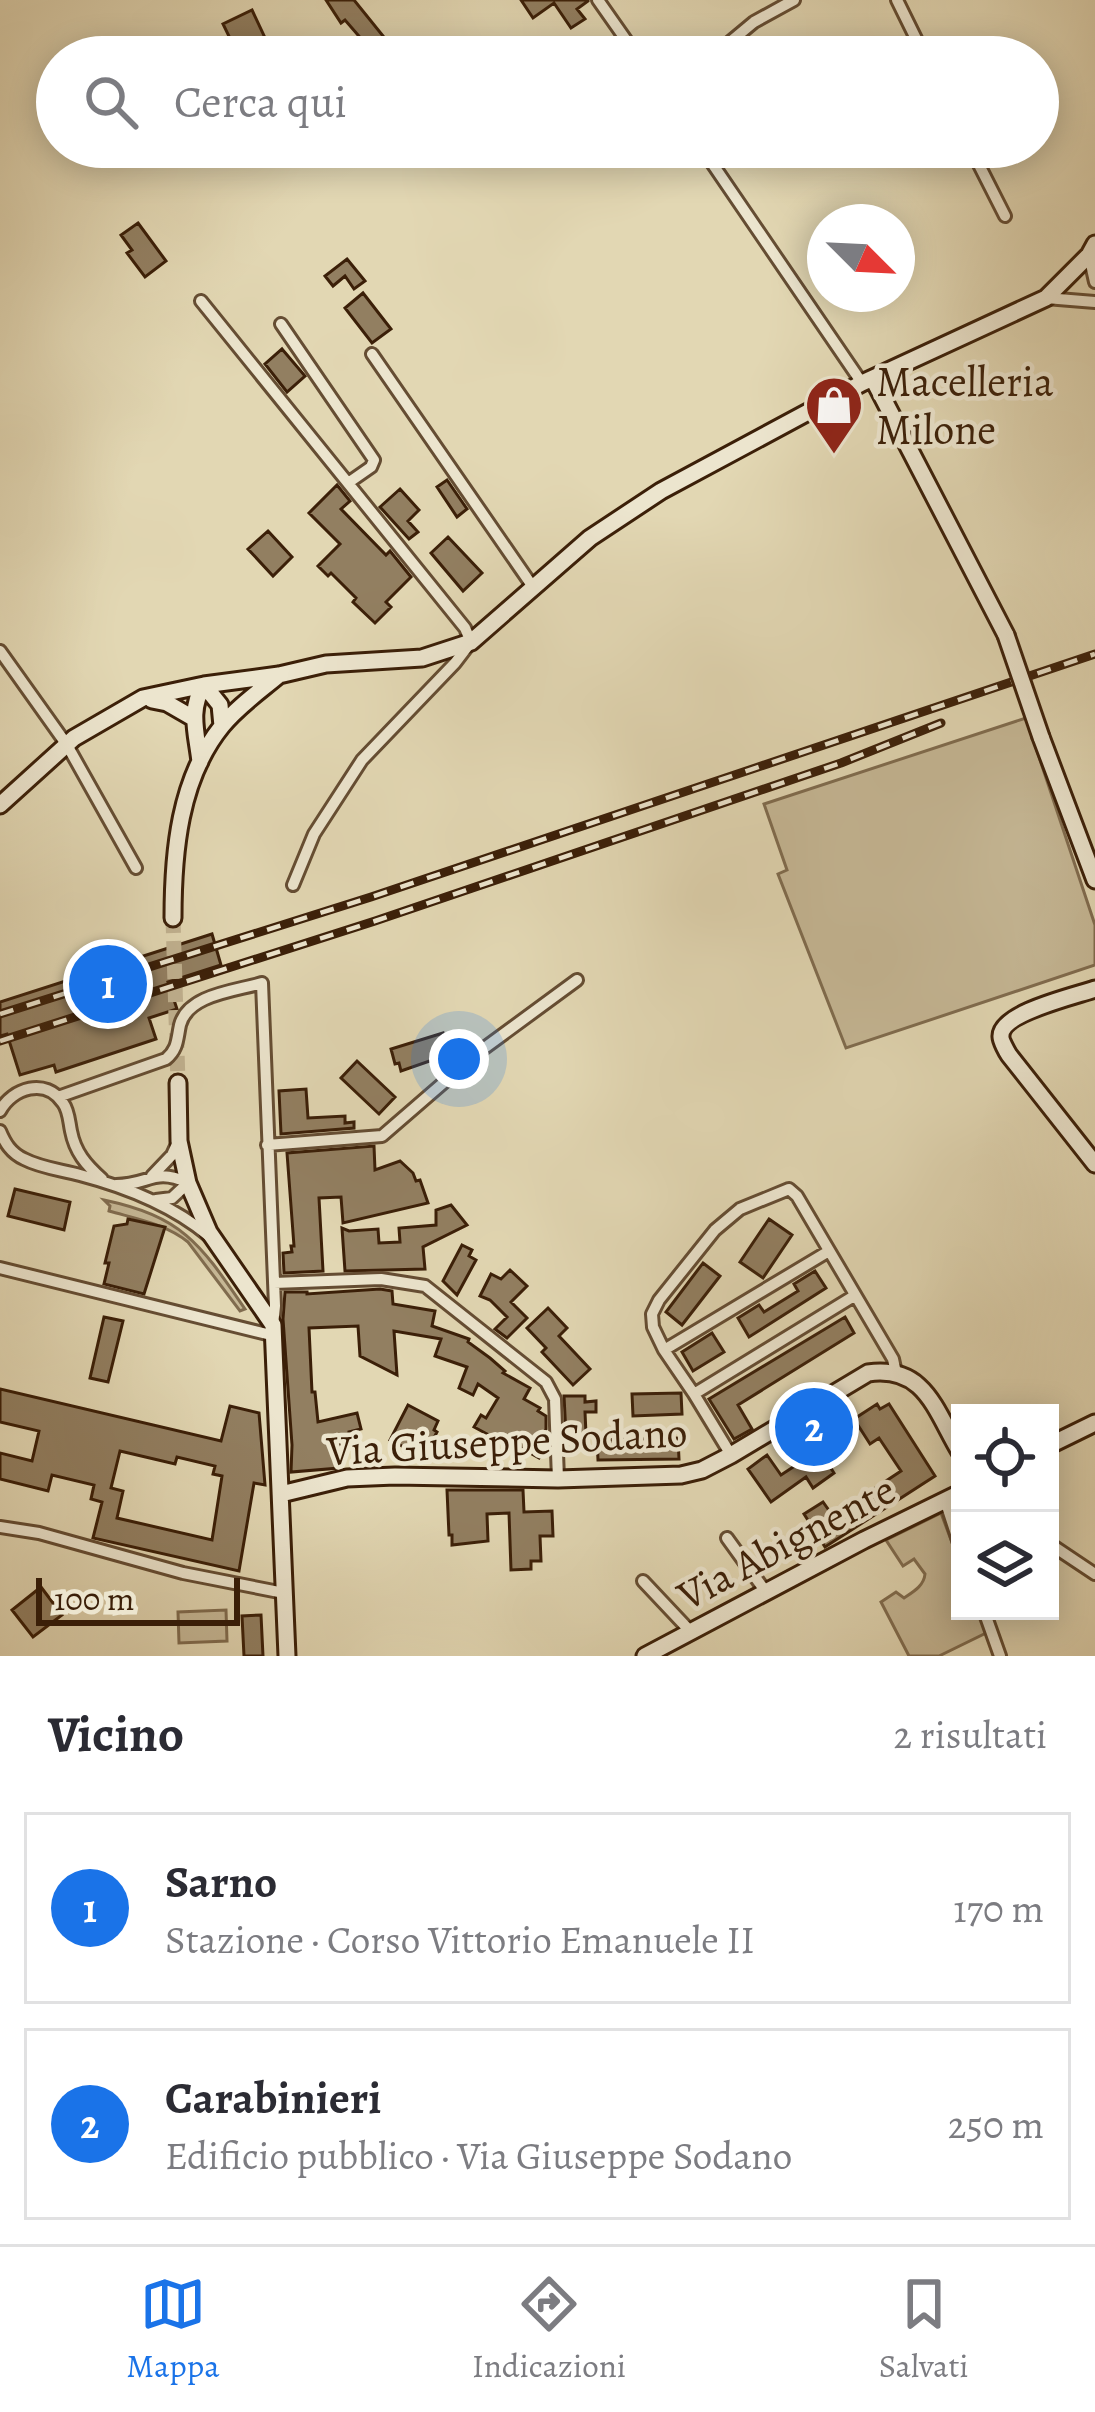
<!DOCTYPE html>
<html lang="it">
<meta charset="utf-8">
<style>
:root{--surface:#fff;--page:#f2f2f3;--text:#2b2b33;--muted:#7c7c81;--line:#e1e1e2;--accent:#1a73e8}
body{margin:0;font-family:Alegreya,serif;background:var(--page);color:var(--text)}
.controls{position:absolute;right:36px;bottom:36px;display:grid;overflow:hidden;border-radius:0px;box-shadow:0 6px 30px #0003}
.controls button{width:108px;height:108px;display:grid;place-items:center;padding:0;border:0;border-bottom:3px solid var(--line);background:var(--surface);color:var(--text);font:60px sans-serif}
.compass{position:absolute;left:807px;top:204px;width:108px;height:108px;border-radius:50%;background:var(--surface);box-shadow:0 6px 30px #0003;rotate:114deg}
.scale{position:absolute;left:36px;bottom:30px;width:204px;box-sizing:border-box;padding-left:12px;border:6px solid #3b1f08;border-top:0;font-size:33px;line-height:42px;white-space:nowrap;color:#3b1f08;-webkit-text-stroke:9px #ece5ce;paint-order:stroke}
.you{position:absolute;left:459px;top:1059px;width:42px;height:42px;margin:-30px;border:9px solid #fff;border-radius:50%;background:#1a73e8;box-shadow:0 0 0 18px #1a73e833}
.badge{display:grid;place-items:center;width:78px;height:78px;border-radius:50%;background:var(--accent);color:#fff;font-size:39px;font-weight:700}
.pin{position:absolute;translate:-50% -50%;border:6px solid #fff;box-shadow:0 3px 12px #0006}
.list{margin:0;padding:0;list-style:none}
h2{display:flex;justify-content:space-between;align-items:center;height:156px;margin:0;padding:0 48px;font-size:51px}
h2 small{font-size:39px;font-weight:400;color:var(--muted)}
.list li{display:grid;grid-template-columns:78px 1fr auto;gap:36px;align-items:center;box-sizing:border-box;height:192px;margin:0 24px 24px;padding:0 24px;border:3px solid var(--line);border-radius:0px}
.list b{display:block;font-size:45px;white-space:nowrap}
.list p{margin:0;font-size:39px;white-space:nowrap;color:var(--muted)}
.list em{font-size:39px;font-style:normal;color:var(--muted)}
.icon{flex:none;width:66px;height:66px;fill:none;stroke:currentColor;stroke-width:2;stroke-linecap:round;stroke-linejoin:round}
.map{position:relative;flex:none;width:1095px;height:1656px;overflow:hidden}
.search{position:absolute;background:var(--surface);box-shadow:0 6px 30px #0003;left:36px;right:36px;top:36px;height:132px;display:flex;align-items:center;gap:30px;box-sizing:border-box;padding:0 42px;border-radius:66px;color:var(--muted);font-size:45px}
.sheet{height:588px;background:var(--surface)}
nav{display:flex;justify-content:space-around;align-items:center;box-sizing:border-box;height:168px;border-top:3px solid var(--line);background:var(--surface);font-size:33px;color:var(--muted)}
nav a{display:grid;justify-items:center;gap:6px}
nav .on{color:var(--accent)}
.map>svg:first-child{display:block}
</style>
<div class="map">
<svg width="1095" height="1656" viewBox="0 0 1095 1656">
<rect width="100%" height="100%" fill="#e2d7b3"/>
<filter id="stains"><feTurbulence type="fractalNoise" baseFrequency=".00167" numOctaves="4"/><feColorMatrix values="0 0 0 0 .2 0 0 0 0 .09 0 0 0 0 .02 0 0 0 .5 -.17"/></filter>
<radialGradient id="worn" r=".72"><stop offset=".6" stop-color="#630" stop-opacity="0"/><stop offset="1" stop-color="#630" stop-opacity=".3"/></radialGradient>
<!-- green -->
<path fill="#c6b896" stroke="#806c4f" stroke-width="3" d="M1026,718L1095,925V965L846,1048L778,874L787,870L764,804Z
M104,1200C184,1217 201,1245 245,1309L240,1311L188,1242C166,1224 137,1219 109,1211L110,1206Z
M941,1513L960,1564V1611H978L986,1633L939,1656H909L881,1602L896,1592L904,1598C913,1592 924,1586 925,1574L914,1559L903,1566L886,1540Z
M226,1610L227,1641L179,1643L178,1612Z"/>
<!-- building -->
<path fill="#927f61" stroke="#3b1f08" stroke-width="3" fill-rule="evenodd" d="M326,0H354L400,57H377L345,20L341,23Z
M521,0H588V1L577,9L585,19L571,28L554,3L533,18Z
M252,10L267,42L249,51L252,57H239L223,24Z
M138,223L166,261L145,277L127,253L132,250L121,235Z
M347,259L365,281L354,289L345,276L333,286L325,276Z
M363,293L391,329L372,343L345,308Z
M282,349L305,376L287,392L265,364Z
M447,480L467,509L457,517L437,487Z
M337,485L350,501L341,509L386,555L390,551L411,577L386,602L391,607L375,623L353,602L356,598L331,573L328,576L318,566L340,544L309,513Z
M400,489L419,510L408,521L418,532L409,539L380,507Z
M268,531L292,557L273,576L248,549Z
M448,537L482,573L463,591L431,553Z
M212,934L221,965L168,982L177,1009L149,1018L156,1039L56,1072L54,1065L20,1075L7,1034L0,1036V1002Z
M443,1033L447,1055L401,1071L399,1063L395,1064L391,1049Z
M357,1061L395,1097L379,1114L341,1078Z
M306,1089L308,1118L345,1116V1123L354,1122V1128L281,1134L279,1091Z
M374,1146L375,1170L400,1161L413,1173L416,1181L420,1180L428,1203L343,1223L341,1197L319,1198L323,1271L284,1273L283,1253L292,1252L291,1246H294L287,1153Z
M15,1189L70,1202L64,1230L8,1216Z
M451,1205L467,1225L423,1247L425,1269L345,1271L342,1228L349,1231L378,1229L379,1243L400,1242L399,1228L436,1225V1210Z
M128,1219L165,1227L144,1294L104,1284L109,1263H105L114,1226L127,1224Z
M769,1219L792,1235L763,1278L740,1262Z
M462,1245L472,1250L469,1256L476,1260L457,1295L443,1281Z
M703,1263L720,1276L682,1325L666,1312Z
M510,1270L527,1286L511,1302L527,1318L507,1338L495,1329L507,1317L490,1300L480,1296L491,1274L501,1279Z
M815,1271L826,1288L749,1337L738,1318L759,1305L764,1312L798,1291L794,1284Z
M380,1289L392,1291L393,1304L435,1311L432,1326L469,1339L468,1342L490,1358L505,1371L503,1373L530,1388L524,1399L540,1408L538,1411L546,1416V1429L539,1442L546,1446L539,1458L502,1437L500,1441L474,1427L481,1415L486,1418L498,1398L478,1384L473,1395L459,1388L467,1367L435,1356L441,1339L394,1331L397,1375L360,1356L358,1326L309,1328L312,1392H315L318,1422L357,1413L361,1429L349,1432L350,1443L339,1445V1468L291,1472L292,1445L283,1319L285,1292H307V1294Z
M548,1308L567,1328L559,1336L590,1369L573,1385L542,1352L546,1348L527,1328Z
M104,1317L123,1321L108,1382L90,1378Z
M845,1317L854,1333L738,1405L752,1429L734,1439L709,1399Z
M712,1333L724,1352L693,1371L682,1352Z
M0,1389L221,1441L230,1406L259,1413L265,1485L254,1483L239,1571L93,1538L102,1502L91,1499L94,1485L52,1475L48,1491L0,1479V1453L32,1461L39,1431L0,1422ZM120,1451L175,1464L177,1457L215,1466L213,1474L222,1476L212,1540L117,1518L123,1491L111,1488Z
M681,1393L682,1414L633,1416L632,1394Z
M564,1396H585V1402L596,1401V1412H585L586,1434L566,1435Z
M877,1404L880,1409L889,1404L935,1476L825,1547L804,1514L823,1502L833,1516L901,1471L879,1438L870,1444L854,1419Z
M408,1405L438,1421L434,1430L437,1432L427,1451L421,1448L418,1454L390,1440Z
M830,1429L846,1451L829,1465L834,1473L813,1488L806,1477L771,1502L748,1469L767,1455L781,1475L816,1452L810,1443Z
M678,1438L679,1459L598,1460L597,1440Z
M447,1490H523L524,1512L552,1511L553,1536H540L541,1561H531V1569L511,1570L509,1513L487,1514L488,1541L452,1545V1535H449Z
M41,1587L62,1615L33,1637L12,1610Z
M261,1615L263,1656H244L242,1616Z"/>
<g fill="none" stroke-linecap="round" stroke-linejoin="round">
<!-- secondary-tunnel -->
<path stroke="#c1b291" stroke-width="15" stroke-dasharray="15 8" stroke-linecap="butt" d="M173,918L178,1083"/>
<defs>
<path id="street" d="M598,0L638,57
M897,0L925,57
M712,57L754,22L794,0
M701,147L862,383
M970,147L1005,216
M1089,255L1095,282
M1046,298L1095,302
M201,301L465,628L471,642L455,663L362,760L314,834L293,885
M281,324L374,460L371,467L348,483
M372,354L533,587
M0,651L67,745L136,868
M58,1097L166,1059C178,1049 177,1039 180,1025C188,994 236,991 262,983L275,1306L273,1325
M0,1111C12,1088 46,1077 63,1103C69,1111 69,1122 71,1131C75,1152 86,1165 102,1179
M0,1131C5,1143 11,1153 24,1159C41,1168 62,1170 80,1175C126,1187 172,1205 209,1236
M267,1145L382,1136L479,1052L577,980
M152,1176L172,1155L177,1144
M116,1185C149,1185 154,1167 188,1183L172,1198L156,1200
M0,1268L275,1336
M274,1283L381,1279L425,1286L546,1382L555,1399L558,1479
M664,1350L829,1251
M694,1394L854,1296
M731,1455L694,1394L664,1350L653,1327L652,1314L659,1300L715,1230L740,1209L789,1189L797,1196L893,1359L896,1373
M945,1500L960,1546
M0,1527L39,1533L183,1573L284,1593
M727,1538L766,1592
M1050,1544L1095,1574
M643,1581L691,1632
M984,1611L1000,1656"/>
<path id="secondary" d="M873,379L1006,635
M204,685L220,705L222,726
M152,700L167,703L193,718
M1041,737L1095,880
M200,762C197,734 188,710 204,685
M0,805L74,738L143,698L204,685L279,675L326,664L422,658L471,642L590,538L661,491L862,383L1046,298L1089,255L1095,244
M173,918C173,853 179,779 222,726C237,707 260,691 279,675
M1095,989C1075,996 999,1013 1001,1037C1001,1041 1007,1052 1009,1055L1095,1164
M178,1083L179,1141L188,1183L209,1232L273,1325L287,1656
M1050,1445L1095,1423
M281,1494L347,1478L395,1476L558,1479L681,1475L702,1470L731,1455L868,1373C925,1365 935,1410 960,1452
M645,1656L864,1540L960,1493"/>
</defs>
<!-- street casing -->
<use href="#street" stroke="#654d33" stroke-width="16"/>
<!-- secondary casing -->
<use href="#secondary" stroke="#3b1f08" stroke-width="21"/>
<!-- street -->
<use href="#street" stroke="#ece5ce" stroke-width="10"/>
<!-- secondary -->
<use href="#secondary" stroke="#ece5ce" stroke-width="15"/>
<defs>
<path id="rail" d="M0,1014L371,897L1095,654
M0,1041L375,921L841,763L941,723"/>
</defs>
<!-- rail casing -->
<use href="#rail" stroke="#3b1f08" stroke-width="9"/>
<!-- rail -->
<use href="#rail" stroke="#ece5ce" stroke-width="4.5" stroke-dasharray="14" stroke-linecap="butt"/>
<defs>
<path id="secondary-bridge" d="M1006,635L1041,737"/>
</defs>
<!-- secondary-bridge casing -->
<use href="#secondary-bridge" stroke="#3b1f08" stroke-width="21" stroke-linecap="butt"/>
<!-- secondary-bridge -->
<use href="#secondary-bridge" stroke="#ece5ce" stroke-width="15"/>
</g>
<!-- icons -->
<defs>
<symbol id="shop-pin" viewBox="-11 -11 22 30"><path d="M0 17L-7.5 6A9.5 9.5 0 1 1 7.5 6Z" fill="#8f2418" stroke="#ece5ce"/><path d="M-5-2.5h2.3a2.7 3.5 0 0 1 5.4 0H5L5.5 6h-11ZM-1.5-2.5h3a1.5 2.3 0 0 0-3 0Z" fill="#fff"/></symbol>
</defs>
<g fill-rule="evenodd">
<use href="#shop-pin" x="801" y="372" width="66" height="90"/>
</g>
<g text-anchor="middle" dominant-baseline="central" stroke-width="9" stroke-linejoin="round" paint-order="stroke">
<!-- poi labels -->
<g font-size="42" fill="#3b1f08" stroke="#ece5ce" text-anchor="start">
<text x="876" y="381">Macelleria<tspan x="876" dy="48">Milone</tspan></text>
</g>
<!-- street labels -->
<g font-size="42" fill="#3b1f08" stroke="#ece5ce">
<text transform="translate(507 1441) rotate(-3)">Via Giuseppe Sodano</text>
<text transform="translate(786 1542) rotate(-28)">Via Abignente</text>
</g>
</g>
<rect width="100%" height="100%" filter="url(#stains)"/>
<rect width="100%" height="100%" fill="url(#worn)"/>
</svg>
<div class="controls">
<button><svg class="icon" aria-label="locate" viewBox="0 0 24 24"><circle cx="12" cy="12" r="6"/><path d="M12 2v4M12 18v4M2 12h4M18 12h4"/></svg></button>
<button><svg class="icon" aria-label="layers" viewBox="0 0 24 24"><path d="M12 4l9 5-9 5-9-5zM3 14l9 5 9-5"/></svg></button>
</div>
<svg class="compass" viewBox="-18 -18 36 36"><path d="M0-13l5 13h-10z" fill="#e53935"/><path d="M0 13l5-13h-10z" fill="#7c7c81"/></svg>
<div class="scale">100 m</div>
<div class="you"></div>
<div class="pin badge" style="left:108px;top:984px">1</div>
<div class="pin badge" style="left:814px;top:1427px">2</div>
<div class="search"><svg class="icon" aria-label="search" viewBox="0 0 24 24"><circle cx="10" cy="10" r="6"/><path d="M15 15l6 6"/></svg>Cerca qui</div>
</div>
<section class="sheet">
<h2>Vicino<small>2 risultati</small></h2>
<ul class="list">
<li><span class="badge">1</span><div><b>Sarno</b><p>Stazione · Corso Vittorio Emanuele II</p></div><em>170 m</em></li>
<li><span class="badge">2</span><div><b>Carabinieri</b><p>Edificio pubblico · Via Giuseppe Sodano</p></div><em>250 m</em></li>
</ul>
</section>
<nav>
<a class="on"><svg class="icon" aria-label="map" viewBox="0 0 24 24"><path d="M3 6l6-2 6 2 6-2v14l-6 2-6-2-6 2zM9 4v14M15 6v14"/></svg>Mappa</a>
<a><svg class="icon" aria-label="directions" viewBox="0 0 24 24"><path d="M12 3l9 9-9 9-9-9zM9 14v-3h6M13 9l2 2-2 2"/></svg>Indicazioni</a>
<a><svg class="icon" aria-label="saved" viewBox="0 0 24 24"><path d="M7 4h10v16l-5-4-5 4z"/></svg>Salvati</a>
</nav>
